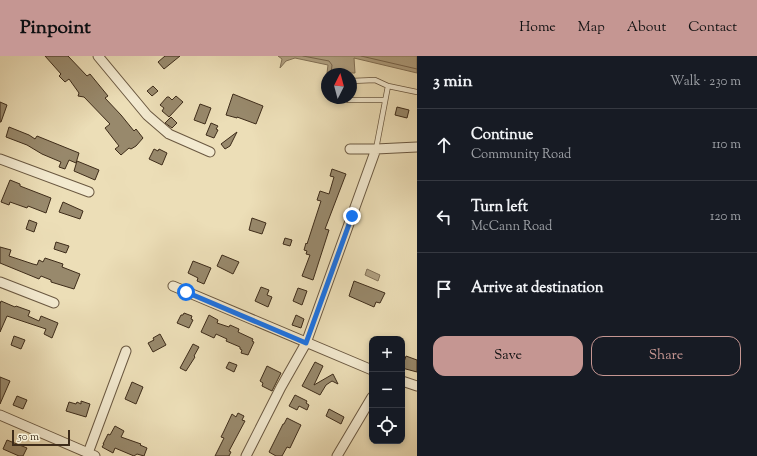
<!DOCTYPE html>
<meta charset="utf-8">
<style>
:root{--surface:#171b24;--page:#20242c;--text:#f1f3f6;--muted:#9ea1a6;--line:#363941;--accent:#c59692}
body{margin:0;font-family:"Sorts Mill Goudy",serif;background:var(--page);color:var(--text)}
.controls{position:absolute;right:12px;bottom:12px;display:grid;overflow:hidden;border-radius:8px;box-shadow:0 2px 6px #0003}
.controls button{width:36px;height:36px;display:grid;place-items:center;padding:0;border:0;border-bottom:1px solid var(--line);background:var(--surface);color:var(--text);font:20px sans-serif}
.compass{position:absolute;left:321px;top:12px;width:36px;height:36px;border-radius:50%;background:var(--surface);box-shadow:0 2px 6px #0003;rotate:6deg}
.scale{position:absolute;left:12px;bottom:10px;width:58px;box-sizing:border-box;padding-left:4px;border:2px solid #3e2c1a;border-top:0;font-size:11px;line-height:14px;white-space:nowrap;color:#3e2c1a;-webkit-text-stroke:3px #f3ead0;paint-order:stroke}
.stop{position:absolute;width:12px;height:12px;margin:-9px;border:3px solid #1a73e8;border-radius:50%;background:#fff}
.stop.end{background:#1a73e8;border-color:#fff;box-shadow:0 1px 4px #0008}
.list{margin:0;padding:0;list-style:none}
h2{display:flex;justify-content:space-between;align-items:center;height:52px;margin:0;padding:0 16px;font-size:17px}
h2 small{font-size:13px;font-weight:400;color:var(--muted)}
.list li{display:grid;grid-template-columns:26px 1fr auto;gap:12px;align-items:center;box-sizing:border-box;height:72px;padding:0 16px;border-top:1px solid var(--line)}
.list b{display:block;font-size:15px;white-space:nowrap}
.list p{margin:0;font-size:13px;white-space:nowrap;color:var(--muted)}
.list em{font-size:13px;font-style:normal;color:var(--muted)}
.actions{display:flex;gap:8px;padding:12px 16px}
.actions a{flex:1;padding:9px 0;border:1px solid var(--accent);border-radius:12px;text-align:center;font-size:14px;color:var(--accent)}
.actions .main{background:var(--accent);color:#111}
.icon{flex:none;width:22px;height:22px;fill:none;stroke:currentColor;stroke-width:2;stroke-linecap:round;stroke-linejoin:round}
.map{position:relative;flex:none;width:417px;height:400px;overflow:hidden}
header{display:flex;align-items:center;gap:24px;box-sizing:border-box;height:56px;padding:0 20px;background:var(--accent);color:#111}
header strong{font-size:19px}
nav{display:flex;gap:22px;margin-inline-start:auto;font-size:14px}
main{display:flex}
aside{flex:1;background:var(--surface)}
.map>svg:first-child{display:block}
</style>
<header>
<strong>Pinpoint</strong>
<nav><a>Home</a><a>Map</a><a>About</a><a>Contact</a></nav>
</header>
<main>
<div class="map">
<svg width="417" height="400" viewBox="0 0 417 400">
<rect width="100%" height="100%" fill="#ecdeb7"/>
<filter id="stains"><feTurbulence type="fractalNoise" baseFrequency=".005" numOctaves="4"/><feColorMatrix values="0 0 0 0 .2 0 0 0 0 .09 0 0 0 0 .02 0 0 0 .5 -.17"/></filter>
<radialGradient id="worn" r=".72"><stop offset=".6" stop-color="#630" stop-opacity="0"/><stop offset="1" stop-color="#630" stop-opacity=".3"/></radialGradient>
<!-- water -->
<path fill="#b1a182" stroke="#837258" d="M278,0H417V17L354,2L355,17H327L328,9L295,2L286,5L280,12L282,3Z
M367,213L380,219L378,225L365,219Z"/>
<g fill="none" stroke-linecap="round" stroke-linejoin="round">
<!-- shore -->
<path stroke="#78664e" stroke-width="1" d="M303,0L329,5L332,9L331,18
M361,0L417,13"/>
</g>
<!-- building -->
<path fill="#98896c" stroke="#3e2c1a" d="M45,0H68L87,20L90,18L108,40L105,42L121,59L134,75L136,73L143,82L136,90L131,93L129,92L121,99L115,93L119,90L105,72L110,68L84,41L78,40L79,37L69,23L65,26L59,20L61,18Z
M165,0H180L164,13L158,6Z
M153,30L158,35L152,40L147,35Z
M233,38L263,50L256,68L237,61V62L226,59Z
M176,40L183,46L169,61L162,55L164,52L160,49L167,41H169L172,44Z
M0,46L7,49L1,66H0Z
M200,48L211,52L205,68L194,64Z
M397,51L409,54L407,62L395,59Z
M171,61L177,67L172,72L165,67Z
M211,67L218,70L216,73L218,74L214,82L206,79Z
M9,71L29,79L35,83L37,80L79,97L76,107L69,104L65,113L59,111L61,106L42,98L27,89L6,81Z
M237,76L230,90L225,93L221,88Z
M154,93L158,95L159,93L167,97L162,109L149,103Z
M77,105L99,114L95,124L74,115Z
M332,113L346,118L325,173L329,174L313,224L302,220L310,199L306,198L307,195L304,194L306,187L307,188L321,145L317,144L320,135L329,138L334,121L330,120Z
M10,124L20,128V130L51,142L46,157L28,150L27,152L10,146L9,149L1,146Z
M63,146L83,155L80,163L59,156Z
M252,162L266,167L262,178L249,174Z
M29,164L37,167L34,176L26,173Z
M285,182L292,184L290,190L283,188Z
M56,186L69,190L66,197L54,193Z
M0,191L11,194L9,200L33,208L37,209L39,204L43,206L45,202L63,208L62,211L80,218L74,233L51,226V224L41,220L39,223L0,207Z
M222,199L239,206L233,218L217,210Z
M193,205L211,212L204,228L197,225L198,222L188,217Z
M354,225L385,237L380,247L376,246L374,251L349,240Z
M261,231L269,234L267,239L272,241L268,251L255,245Z
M298,232L307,235L302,249L293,245Z
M1,245L15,251L16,250L30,255L28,260L39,265L41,260L58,267L52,282L44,278L46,273L7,260L0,276V248Z
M184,257L192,260L191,263L193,264L189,272L177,267L181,259H183Z
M209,259L218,264L217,267L229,271L230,269L239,273L238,276L253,283L252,285L254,286L248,299L241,297L242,294L240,293V291L226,285L227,283L216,278L214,282L201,276Z
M296,259L304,263L301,272L292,269Z
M160,278L166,289L153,296L148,287L154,284L153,282Z
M14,280L25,284L21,293L11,289Z
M193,288L199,291L194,300L195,301L186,315L180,312Z
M406,300L417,304V316L402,312Z
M229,306L237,309L234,316L226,312Z
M315,306L323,310L314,329L333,318L338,328L332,325L326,329L320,339L302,330Z
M267,310L281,317L272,335L262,330L263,327L260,325Z
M0,321L10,325L0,348Z
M132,326L143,331L136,348L125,343Z
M295,339L307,345L306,347L309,349L307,354L299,350L297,354L289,350Z
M17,340L27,344L23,353L13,349Z
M81,345L90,348L86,361L66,355L69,346L76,348L77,346L81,348Z
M329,353L344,361L341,368L326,360Z
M238,357L244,360L242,364L245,365L229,395L231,396L229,400H215L224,382L221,381L224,375L232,358L236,361Z
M287,362L301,369L290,392L287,391L282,400H276L269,396L283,368H284Z
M115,370L124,375L121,381L141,388L140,389L147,392L144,400L137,398L134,400L115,392L113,397L102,391L104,388H103L108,378L110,379Z
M7,384L27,392L23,400H19L3,393Z"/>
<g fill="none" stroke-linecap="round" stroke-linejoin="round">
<defs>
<path id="lane" d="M351,25L375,24L388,30
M346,42L348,44H385
M376,93L388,30L417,36"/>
<path id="street" d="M98,0L147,59L169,78L210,96
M350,93H376L417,91
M0,103L89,136
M0,226L54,247
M173,230L372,314
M402,325L417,330
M0,359L95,400
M88,397L126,295
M246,400L281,331L306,287L376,93
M337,400L372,341"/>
</defs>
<!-- lane casing -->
<use href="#lane" stroke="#6a5841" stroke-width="6"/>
<!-- street casing -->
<use href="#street" stroke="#6a5841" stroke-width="11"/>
<!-- lane -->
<use href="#lane" stroke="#f3ead0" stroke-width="4.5"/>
<!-- street -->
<use href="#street" stroke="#f3ead0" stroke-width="9"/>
</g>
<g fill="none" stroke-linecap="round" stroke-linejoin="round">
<!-- route -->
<path stroke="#1a73e8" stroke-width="5" d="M186,236L306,287L352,160"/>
</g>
<rect width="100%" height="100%" filter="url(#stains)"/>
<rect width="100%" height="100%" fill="url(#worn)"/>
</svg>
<div class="controls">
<button>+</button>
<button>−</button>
<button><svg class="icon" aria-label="locate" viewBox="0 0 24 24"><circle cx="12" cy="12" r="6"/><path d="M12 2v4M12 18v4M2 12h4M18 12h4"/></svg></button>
</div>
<svg class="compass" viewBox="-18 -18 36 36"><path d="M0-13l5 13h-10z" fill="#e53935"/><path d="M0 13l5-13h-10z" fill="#9ea1a6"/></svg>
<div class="scale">50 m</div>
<div class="stop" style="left:186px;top:236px"></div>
<div class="stop end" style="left:352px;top:160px"></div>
</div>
<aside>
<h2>3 min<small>Walk · 230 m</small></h2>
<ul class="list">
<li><svg class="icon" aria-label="ahead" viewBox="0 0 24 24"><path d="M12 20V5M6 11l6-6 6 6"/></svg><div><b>Continue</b><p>Community Road</p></div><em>110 m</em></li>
<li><svg class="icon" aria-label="left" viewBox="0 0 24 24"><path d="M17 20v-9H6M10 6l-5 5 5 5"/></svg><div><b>Turn left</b><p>McCann Road</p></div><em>120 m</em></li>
<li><svg class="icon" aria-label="arrive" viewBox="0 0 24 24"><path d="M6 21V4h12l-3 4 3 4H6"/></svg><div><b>Arrive at destination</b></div></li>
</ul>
<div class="actions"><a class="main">Save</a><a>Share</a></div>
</aside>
</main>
